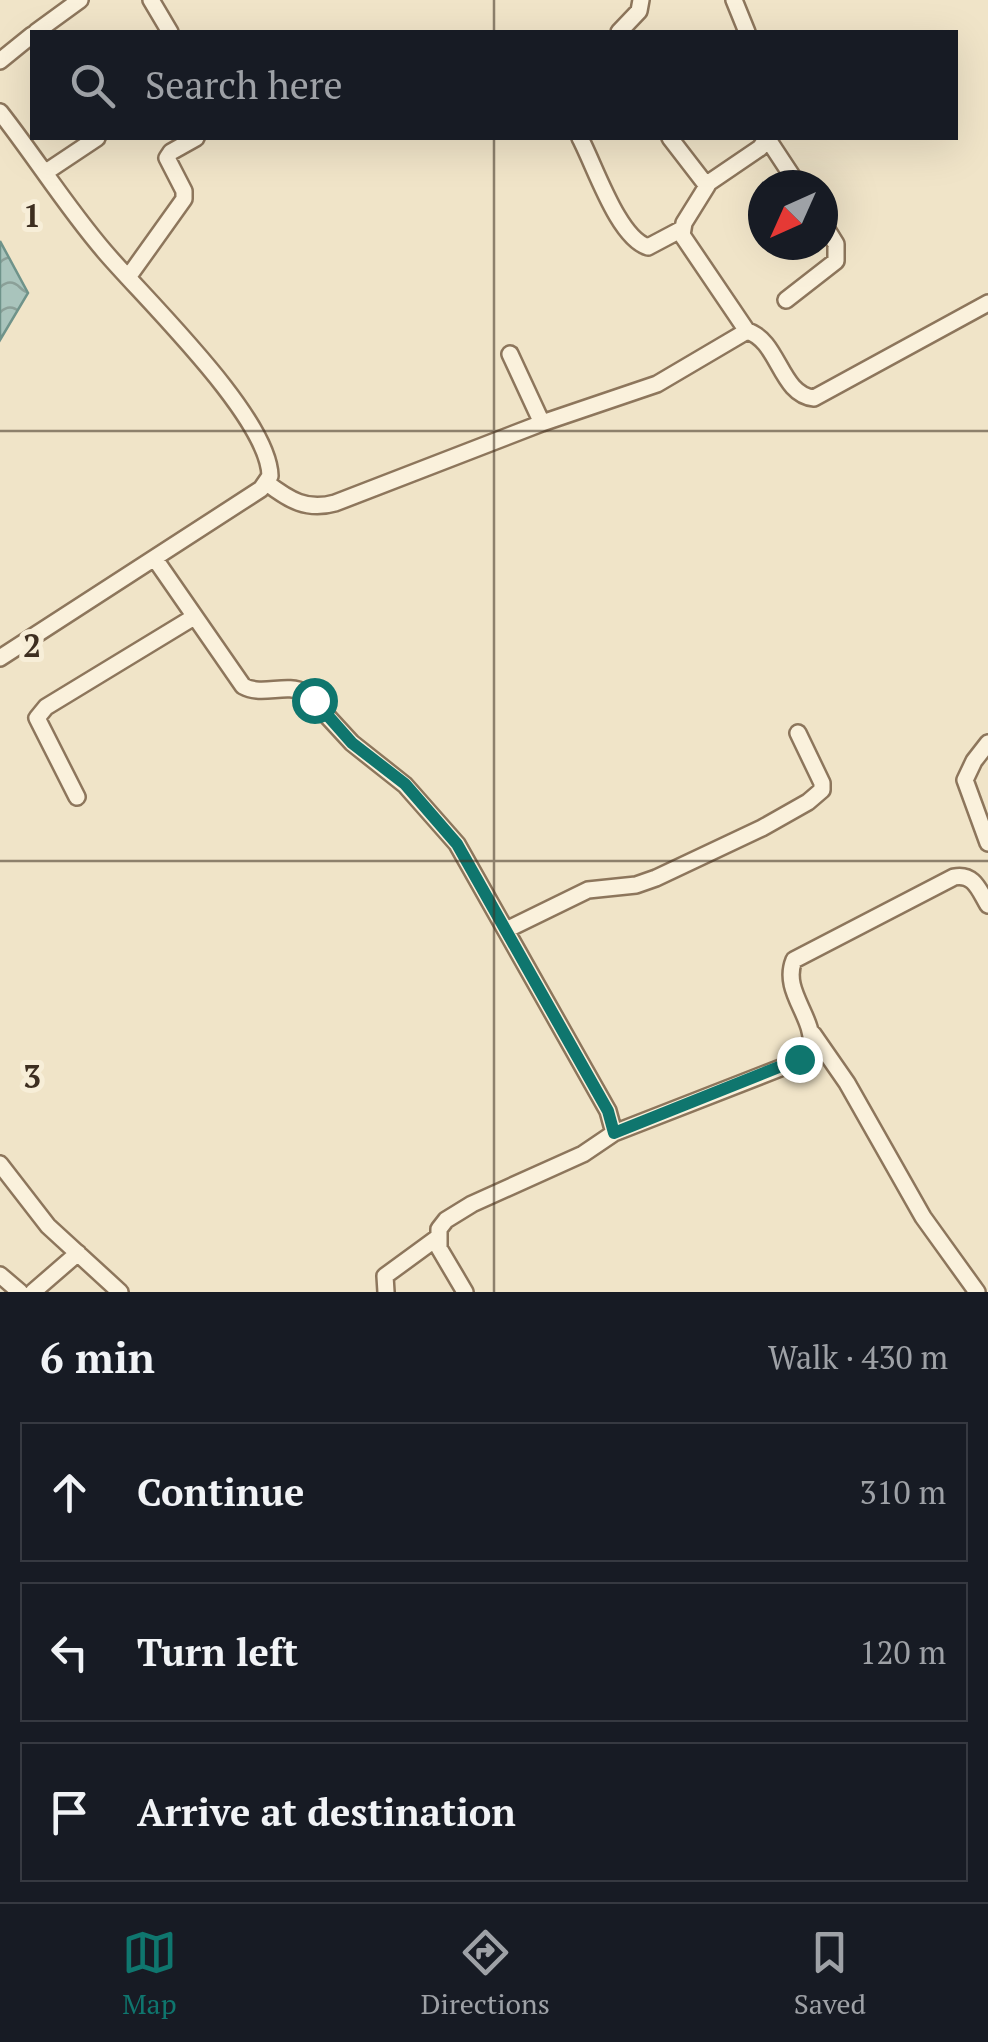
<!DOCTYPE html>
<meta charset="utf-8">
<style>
:root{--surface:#171b24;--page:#20242c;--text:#f1f3f6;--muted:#9ea1a6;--line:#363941;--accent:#0f766e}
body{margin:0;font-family:"PT Serif",serif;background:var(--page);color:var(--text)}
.compass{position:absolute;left:748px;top:170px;width:90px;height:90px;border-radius:50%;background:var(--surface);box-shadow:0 10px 40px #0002;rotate:225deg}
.stop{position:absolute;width:30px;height:30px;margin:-22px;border:8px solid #0f766e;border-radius:50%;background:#fff}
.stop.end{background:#0f766e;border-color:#fff;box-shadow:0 2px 10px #0008}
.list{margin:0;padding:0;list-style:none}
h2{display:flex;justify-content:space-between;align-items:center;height:130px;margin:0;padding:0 40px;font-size:42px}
h2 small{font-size:32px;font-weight:400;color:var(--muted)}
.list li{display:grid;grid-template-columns:65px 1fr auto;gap:30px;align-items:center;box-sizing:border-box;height:140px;margin:0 20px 20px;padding:0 20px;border:2px solid var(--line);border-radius:0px}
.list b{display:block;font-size:38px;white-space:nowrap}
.list em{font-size:32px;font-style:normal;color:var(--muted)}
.icon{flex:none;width:55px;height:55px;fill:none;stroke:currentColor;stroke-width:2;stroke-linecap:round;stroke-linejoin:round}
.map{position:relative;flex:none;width:988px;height:1292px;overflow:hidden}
.search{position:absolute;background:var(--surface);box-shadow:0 10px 40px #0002;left:30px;right:30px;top:30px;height:110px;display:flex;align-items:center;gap:25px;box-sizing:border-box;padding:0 35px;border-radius:0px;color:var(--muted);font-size:38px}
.sheet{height:610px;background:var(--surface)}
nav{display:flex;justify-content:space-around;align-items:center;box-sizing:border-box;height:140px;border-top:2px solid var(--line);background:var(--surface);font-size:28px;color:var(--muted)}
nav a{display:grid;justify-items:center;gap:5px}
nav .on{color:var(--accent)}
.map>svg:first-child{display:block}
</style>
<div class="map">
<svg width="988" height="1292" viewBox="0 0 988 1292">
<defs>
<pattern id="water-waves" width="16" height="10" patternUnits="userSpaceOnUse" patternTransform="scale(2.5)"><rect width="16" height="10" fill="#a9c4bc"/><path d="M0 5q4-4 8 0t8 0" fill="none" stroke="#8ba098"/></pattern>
</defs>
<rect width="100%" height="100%" fill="#f0e4c8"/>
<!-- water -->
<path fill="url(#water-waves)" stroke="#6f938a" stroke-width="2.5" d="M0,241L28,293L0,340Z"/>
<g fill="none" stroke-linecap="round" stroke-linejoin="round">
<defs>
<path id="minor" d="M151,0L170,32
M734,0L747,32
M36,32L80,0
M619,32L639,11L641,0
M0,61L32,35
M0,112C36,158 67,208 105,252C145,299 269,417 270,476L261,489L0,658
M580,138C595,166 618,238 648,247L682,229
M670,138L707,186L684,223L682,235L747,331
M767,138L798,185
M46,172L97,138
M707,184L760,148L767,138
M129,276L184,199V191L167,158L171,152L196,138
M786,300L836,261V244L823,223
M510,354L542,423
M267,483C289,500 307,511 335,503L542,423L657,384L747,331C779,340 780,395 814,398L988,303
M155,559L243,686C264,697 285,682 306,693L352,743L405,785L457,844L608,1111L614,1133
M988,743L974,761L965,780L988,843
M77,797L37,718L46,707L194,617
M506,930L588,890L636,885L656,878L762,828L808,802L822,790V783L798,733
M813,1034L847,1083L923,1217L977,1292
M0,1164L48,1226L120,1292
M0,1275L20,1292
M33,1292L78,1253
M386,1292L385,1276L437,1238
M465,1292L439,1248V1229L446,1220L472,1204L583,1154L614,1133L783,1067L811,1049C816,1017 781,992 794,960L954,877C974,873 979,890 988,905"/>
</defs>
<!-- minor casing -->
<use href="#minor" stroke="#8d765c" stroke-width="20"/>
<!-- minor -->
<use href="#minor" stroke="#faf1dc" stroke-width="15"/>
</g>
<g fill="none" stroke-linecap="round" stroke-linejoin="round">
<!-- route -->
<path stroke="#0f766e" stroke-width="12" d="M314,700L352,743L405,784L457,844L608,1111L614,1133L799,1059"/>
</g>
<!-- grid -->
<path fill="none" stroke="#3d2e20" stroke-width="2.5" stroke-opacity="0.55" d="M494,0V32M494,138V1292M0,431H988M0,861H988"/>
<g font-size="32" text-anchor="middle" font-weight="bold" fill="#3d2e20" stroke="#f7eed8" stroke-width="10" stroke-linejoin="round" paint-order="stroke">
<text x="32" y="227">1</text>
<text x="32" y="657">2</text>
<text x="32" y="1088">3</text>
</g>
</svg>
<svg class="compass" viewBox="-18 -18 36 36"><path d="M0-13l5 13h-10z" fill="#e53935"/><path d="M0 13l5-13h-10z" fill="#9ea1a6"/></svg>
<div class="stop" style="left:314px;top:700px"></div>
<div class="stop end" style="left:799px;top:1059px"></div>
<div class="search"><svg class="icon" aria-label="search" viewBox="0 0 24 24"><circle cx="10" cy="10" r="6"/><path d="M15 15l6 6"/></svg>Search here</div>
</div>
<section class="sheet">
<h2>6 min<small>Walk · 430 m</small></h2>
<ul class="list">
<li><svg class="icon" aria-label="ahead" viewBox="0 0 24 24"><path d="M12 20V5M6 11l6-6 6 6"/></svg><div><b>Continue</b></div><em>310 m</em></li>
<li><svg class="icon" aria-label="left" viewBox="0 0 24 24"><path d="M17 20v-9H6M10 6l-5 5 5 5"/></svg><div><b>Turn left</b></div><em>120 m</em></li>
<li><svg class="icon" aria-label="arrive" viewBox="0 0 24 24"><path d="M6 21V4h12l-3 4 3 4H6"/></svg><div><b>Arrive at destination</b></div></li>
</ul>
</section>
<nav>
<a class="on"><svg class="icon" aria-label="map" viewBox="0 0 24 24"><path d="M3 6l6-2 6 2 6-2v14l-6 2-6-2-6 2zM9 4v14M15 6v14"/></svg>Map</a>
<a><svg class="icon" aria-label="directions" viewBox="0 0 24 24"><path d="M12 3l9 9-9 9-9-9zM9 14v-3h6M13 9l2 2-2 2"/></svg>Directions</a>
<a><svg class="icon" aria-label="saved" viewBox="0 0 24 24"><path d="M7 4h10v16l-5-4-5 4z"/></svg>Saved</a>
</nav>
